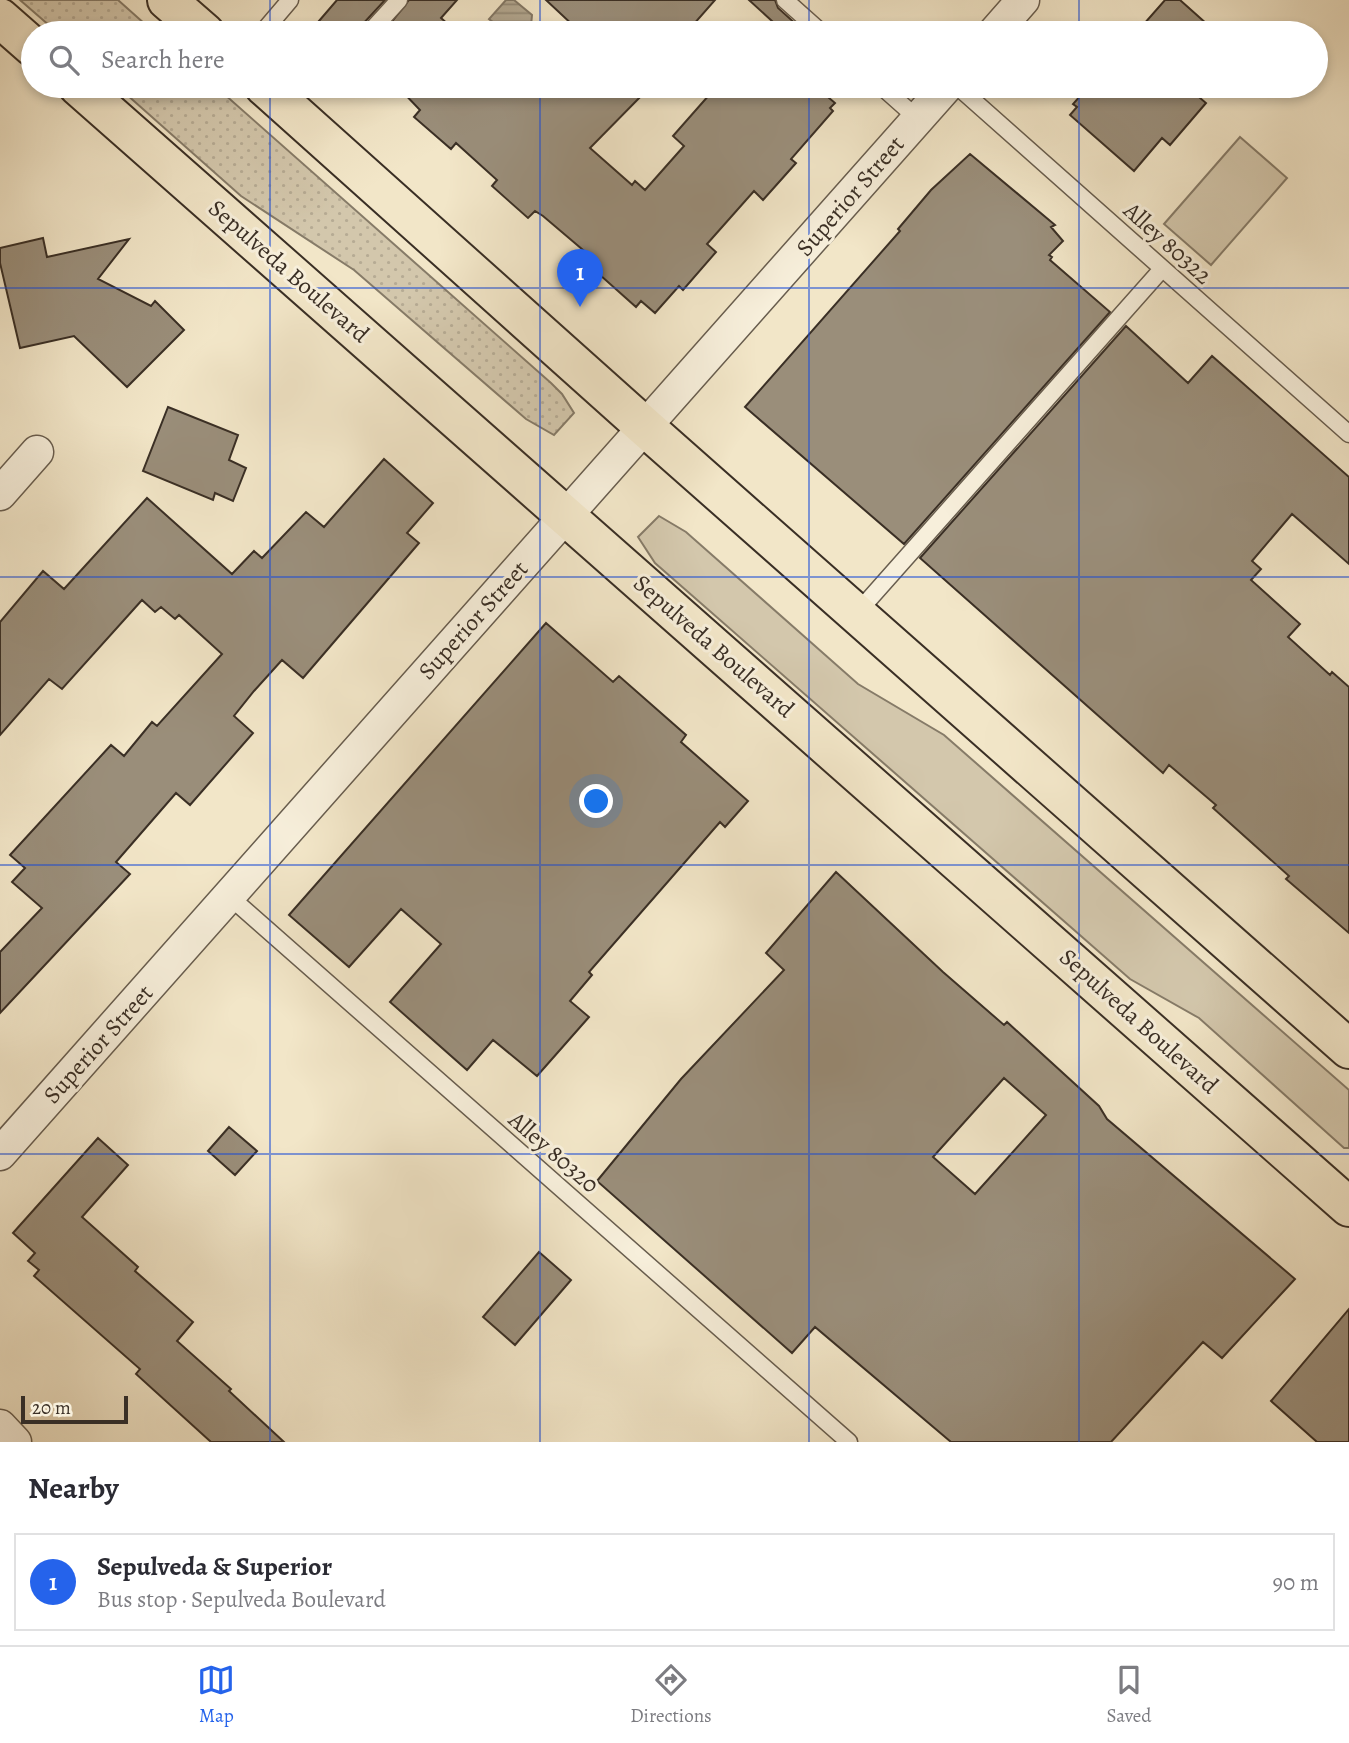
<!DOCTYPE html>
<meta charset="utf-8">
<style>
:root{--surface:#fff;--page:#f2f2f3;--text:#2b2b33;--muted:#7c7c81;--line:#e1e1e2;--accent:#2563eb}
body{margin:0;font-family:Alegreya,serif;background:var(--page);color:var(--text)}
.scale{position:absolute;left:21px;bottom:18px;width:107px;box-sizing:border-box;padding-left:7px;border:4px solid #3a2f25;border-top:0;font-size:19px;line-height:24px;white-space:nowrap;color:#3a2f25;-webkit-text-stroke:5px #f7efdb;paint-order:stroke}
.you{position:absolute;left:597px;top:802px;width:24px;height:24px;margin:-18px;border:5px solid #fff;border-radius:50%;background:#1a73e8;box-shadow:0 0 0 10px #1a73e833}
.badge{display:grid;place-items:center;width:46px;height:46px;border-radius:50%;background:var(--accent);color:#fff;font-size:23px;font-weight:700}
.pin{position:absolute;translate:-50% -58px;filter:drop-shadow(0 2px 4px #0008)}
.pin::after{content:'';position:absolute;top:37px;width:24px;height:21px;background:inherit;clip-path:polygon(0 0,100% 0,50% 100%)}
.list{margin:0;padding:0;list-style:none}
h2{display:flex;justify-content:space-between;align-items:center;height:91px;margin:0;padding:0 28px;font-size:30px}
h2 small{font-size:23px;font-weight:400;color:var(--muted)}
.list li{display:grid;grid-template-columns:46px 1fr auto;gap:21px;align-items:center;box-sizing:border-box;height:98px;margin:0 14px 14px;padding:0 14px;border:2px solid var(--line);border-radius:0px}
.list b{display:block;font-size:26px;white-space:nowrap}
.list p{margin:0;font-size:23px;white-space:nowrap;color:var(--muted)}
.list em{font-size:23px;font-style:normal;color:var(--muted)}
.icon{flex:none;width:38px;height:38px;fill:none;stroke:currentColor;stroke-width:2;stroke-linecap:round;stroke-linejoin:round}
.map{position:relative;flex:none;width:1349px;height:1442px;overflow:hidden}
.search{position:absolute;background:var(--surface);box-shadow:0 4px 10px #0003;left:21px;right:21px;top:21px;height:77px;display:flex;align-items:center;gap:18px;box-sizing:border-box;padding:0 24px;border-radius:38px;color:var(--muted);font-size:26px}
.sheet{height:203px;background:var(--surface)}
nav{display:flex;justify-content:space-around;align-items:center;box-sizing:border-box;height:98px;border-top:2px solid var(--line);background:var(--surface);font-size:19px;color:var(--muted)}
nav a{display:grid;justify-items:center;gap:4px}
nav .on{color:var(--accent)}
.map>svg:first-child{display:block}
</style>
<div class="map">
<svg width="1349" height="1442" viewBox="0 0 1349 1442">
<defs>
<pattern id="garden-dots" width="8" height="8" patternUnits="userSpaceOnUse" patternTransform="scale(1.75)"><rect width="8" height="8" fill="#d3c7ac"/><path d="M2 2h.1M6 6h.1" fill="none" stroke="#b6ab94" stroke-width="1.8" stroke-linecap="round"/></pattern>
<pattern id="water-rules" width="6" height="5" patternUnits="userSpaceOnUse" patternTransform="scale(1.75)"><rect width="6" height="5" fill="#b3a891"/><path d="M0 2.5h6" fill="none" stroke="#938976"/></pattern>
</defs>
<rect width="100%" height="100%" fill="#f2e6c8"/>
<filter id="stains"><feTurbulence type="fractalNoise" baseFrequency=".00286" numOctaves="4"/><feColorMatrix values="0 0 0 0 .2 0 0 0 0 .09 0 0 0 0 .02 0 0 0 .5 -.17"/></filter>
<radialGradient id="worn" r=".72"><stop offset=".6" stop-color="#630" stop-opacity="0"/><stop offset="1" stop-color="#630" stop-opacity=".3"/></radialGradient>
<!-- grass -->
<path fill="#d3c7ac" stroke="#867b68" stroke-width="2" d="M1240,137L1287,178L1211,265L1164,224Z
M659,516L686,532L858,684L944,735L1349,1090V1148H1344L1199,1018L1130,979L655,563L638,537Z"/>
<!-- garden -->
<path fill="url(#garden-dots)" stroke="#867b68" stroke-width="2" d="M20,0H118L155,33H58Z
M117,86H215L551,383L562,394L574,413L554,435L526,419L354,270L241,196Z"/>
<!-- water -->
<path fill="url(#water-rules)" stroke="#837866" stroke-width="2" d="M506,0H514L532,15L531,26L540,33H507L489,19Z"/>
<!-- building -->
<path fill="#9a8e7a" stroke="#3a2f25" stroke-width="2" fill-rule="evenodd" d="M337,0H385L361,26L359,33H333L319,21Z
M409,0H457L441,18L458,33H383Z
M546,0H715L686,33H572L576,28Z
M749,0H775L778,8L797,25L790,33H785Z
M1165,0H1180L1217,33H1136Z
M397,86H517L522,90L526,86H651L590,148L632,185L635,181L645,190L684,146L673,136L717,86H815L835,103L830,108L833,111L791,159L796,163L763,200L754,191L707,244L716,252L683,290L679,286L655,313L641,301L636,307L591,267L596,261L543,216L535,211L528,218L492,186L497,180L456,143L451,149L414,117L420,110Z
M1089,86H1186L1206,103L1170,145L1162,138L1134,171L1070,115L1077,107L1073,104Z
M970,154L1055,225L1051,227L1063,241L1049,255L1052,257L1050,260L1110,312L904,544L745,407L900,231L898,229L931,190Z
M43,238L47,257L129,239L98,279L151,306L155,301L184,330L127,387L74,336L20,348L0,263V248Z
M1126,326L1188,383L1212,356L1349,477V564L1292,514L1252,561L1261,569L1251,580L1300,624L1288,637L1330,675L1332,672L1349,687V933L1286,879L1289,876L1213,808L1216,805L1169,765L1163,773L920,558Z
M168,407L238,435L229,460L246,468L233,501L215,493L213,500L143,471Z
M384,459L433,503L407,533L419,543L303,678L282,660L254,691L234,716L253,733L190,805L176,793L116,862L130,874L0,1013V952L42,908L12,882L25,868L10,855L111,745L124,756L152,722L157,726L222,654L179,615L175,619L161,607L155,612L142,600L62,689L49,679L0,735V622L43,571L64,589L147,498L232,574L254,551L262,558L306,512L324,527Z
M546,623L613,682L619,676L686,735L681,742L748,801L725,827L720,822L589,972L592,975L570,1001L589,1017L537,1076L493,1040L467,1070L390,1002L441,944L401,909L349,967L289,915Z
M836,872L943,972L1004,1025L1007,1022L1099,1106L1107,1119L1295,1279L1222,1358L1203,1342L1111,1442H951L815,1327L792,1353L597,1181L681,1079L784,970L766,953ZM1004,1078L1046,1115L975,1194L933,1157Z
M229,1127L257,1151L235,1175L208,1151Z
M98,1138L128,1165L82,1217L138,1267L135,1271L193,1322L177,1341L231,1389L229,1391L284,1442H211L136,1374L140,1369L34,1276L39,1270L28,1261L35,1253L13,1233Z
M539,1252L571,1280L515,1345L483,1317Z
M1349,1309V1442H1317L1271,1401Z"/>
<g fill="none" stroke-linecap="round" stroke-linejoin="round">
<defs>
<path id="service" d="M785,0L822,33
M262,33L290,0
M369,33L399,0
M881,86L917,118
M957,86L1349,434
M857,613L1162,269
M229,896L849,1442"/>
<path id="minor" d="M994,33L1023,0
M0,494L37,452
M0,1154L947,86
M0,1426L15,1442"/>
<path id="primary" d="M167,0L205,33
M0,18L33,47
M78,86L1349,1207
M264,86L646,428L1349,1049"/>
</defs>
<!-- service casing -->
<use href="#service" stroke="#685d4e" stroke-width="19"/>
<!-- minor casing -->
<use href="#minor" stroke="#685d4e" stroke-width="35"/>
<!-- primary casing -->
<use href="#primary" stroke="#3a2f25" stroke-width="42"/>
<!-- service -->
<use href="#service" stroke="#f7efdb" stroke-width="16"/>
<!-- minor -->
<use href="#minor" stroke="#f7efdb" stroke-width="32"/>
<!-- primary -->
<use href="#primary" stroke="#f2e6c8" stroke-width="38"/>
</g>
<!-- grid -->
<path fill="none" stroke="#1d4ed8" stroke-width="2" stroke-opacity="0.55" d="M270,0V33M540,0V33M809,0V33M1079,0V33M270,86V1442M540,86V1442M809,86V1442M1079,86V1442M0,288H1349M0,577H1349M0,865H1349M0,1154H1349"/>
<g text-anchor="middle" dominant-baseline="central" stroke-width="6" stroke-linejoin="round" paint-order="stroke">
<!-- street labels -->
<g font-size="24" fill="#3a2f25" stroke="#f7efdb">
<text transform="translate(850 196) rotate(-49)">Superior Street</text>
<text transform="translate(1168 243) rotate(42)">Alley 80322</text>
<text transform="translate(289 271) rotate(41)">Sepulveda Boulevard</text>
<text transform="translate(473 620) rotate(-48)">Superior Street</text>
<text transform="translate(714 646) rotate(41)">Sepulveda Boulevard</text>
<text transform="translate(1139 1021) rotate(42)">Sepulveda Boulevard</text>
<text transform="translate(98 1044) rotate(-48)">Superior Street</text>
<text transform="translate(554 1152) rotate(41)">Alley 80320</text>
</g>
</g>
<rect width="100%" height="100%" filter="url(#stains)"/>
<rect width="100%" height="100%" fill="url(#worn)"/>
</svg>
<div class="scale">20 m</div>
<div class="you"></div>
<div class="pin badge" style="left:580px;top:307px">1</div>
<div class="search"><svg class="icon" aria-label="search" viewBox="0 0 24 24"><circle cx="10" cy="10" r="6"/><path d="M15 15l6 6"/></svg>Search here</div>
</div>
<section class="sheet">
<h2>Nearby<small></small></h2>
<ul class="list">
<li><span class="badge">1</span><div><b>Sepulveda &amp; Superior</b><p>Bus stop · Sepulveda Boulevard</p></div><em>90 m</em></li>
</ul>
</section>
<nav>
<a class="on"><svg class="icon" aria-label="map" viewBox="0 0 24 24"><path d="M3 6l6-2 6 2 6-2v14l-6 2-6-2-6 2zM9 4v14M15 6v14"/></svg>Map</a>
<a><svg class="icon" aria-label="directions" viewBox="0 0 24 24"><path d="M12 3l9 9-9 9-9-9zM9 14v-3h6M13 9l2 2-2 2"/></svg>Directions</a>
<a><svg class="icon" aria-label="saved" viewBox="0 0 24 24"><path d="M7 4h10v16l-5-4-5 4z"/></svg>Saved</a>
</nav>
